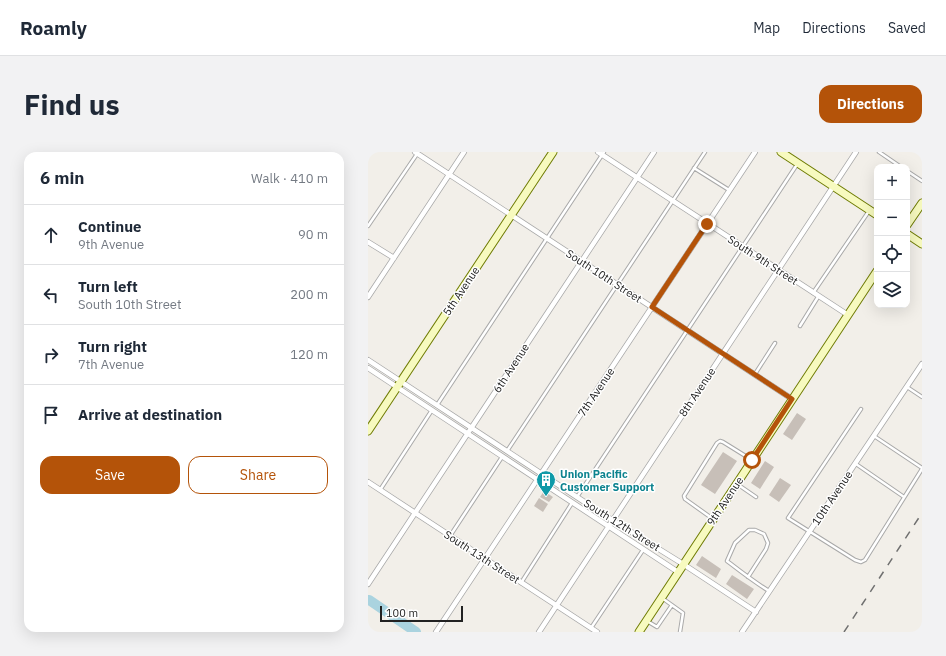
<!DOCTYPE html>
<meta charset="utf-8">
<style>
:root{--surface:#fff;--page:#f2f2f3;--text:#1f2937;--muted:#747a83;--line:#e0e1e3;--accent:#b45309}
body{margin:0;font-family:"IBM Plex Sans",sans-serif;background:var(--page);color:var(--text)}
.controls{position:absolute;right:12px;top:12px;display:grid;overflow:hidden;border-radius:8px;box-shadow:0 4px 16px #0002}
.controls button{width:36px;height:36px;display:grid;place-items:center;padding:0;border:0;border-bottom:1px solid var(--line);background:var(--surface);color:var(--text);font:20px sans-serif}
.scale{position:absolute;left:12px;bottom:10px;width:83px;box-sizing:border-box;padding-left:4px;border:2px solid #222;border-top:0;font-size:11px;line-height:14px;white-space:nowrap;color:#222;-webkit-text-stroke:3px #fff;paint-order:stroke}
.stop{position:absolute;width:12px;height:12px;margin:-9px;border:3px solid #b45309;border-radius:50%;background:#fff}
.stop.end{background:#b45309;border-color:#fff;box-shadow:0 1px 4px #0008}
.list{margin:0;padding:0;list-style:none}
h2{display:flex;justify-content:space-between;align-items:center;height:52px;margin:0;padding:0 16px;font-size:17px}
h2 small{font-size:13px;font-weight:400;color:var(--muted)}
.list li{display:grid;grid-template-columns:26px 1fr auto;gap:12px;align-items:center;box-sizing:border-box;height:60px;padding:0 16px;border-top:1px solid var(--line)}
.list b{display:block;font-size:15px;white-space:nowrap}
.list p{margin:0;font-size:13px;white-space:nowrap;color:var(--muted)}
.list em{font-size:13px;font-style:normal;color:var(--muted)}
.actions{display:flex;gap:8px;padding:12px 16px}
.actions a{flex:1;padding:9px 0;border:1px solid var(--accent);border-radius:12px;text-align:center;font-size:14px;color:var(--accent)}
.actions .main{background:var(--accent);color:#fff}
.icon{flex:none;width:22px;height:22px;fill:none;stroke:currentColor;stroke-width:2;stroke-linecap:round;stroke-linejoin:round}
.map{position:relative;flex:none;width:554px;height:480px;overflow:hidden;border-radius:12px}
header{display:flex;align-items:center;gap:24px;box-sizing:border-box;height:56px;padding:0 20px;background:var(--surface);border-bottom:1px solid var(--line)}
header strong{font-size:19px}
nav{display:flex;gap:22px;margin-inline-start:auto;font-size:14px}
.intro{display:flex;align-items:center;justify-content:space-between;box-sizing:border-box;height:96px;padding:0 24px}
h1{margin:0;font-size:28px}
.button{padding:10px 18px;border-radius:12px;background:var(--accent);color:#fff;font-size:14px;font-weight:700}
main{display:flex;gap:24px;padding:0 24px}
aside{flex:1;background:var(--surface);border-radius:12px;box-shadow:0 4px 16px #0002}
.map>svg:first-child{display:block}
</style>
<header>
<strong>Roamly</strong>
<nav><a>Map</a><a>Directions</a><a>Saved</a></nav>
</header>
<div class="intro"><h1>Find us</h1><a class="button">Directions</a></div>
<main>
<aside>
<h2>6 min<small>Walk · 410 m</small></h2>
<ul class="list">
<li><svg class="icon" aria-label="ahead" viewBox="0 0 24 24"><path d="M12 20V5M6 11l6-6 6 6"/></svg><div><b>Continue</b><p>9th Avenue</p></div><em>90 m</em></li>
<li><svg class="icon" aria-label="left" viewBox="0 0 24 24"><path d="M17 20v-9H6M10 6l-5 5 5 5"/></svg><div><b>Turn left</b><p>South 10th Street</p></div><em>200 m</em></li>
<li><svg class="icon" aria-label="right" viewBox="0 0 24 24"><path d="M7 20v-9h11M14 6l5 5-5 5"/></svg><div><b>Turn right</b><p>7th Avenue</p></div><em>120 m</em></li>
<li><svg class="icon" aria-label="arrive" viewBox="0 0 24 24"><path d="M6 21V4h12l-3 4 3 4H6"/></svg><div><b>Arrive at destination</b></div></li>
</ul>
<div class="actions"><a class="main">Save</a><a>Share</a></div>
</aside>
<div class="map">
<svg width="554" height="480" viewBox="0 0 554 480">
<rect width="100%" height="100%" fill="#f2efe9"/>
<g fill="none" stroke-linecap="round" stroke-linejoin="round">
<!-- river -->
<path stroke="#aad3df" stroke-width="10" d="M1,448L48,480"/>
</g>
<!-- building -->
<path fill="#c7bfb8" d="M429,261L438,267L424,288L415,282Z
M355,300L369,309L347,342L333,333Z
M397,309L406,315L392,337L383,331Z
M412,326L423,333L411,350L401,343Z
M176,339L185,345L181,350L172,345Z
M171,346L180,352L175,360L166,354Z
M334,404L353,417L348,426L328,413Z
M364,423L386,437L379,447L358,432Z"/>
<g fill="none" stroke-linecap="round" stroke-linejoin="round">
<defs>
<path id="lane" d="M511,0L533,15
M326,16L361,38
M539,19L554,29
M0,74L49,2
M445,141L501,59
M432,174L450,145
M387,222L407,191
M539,235L554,245
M69,253L236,0
M493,257L420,366L487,408L493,410L497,408L554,317
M506,284L554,316
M139,299L337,0
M488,312L536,345
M369,332L388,345
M12,338L64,258
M209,345L430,11
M345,367L317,347L316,344L349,291L352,289L355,290L384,308
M82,384L134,305
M380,425L398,397L400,391L396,382L387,378H381L367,391L359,409C372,419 386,430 401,439
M153,431L204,351
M294,446L315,461L312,480
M279,469L289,475L304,453
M223,476L275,398"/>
<path id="street" d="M47,0L424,247
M230,0L480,163
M0,1L1,0
M0,90L26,106
M0,145L96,0
M0,208L244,368L315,412L388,460
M0,216L310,420
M0,330L229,480
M0,432L286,0
M68,480L387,0
M171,480L488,0
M374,480L554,212"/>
<path id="secondary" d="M413,0L509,63
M539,73L554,51
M539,82L554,92
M0,279L185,0
M271,480L509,119"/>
</defs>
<!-- lane casing -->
<use href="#lane" stroke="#a9a9a9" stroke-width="4.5"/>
<!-- street casing -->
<use href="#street" stroke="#a9a9a9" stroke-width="6"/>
<!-- secondary casing -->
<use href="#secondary" stroke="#707d05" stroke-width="9"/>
<!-- lane -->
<use href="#lane" stroke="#fff" stroke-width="2.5"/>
<!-- street -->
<use href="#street" stroke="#fff" stroke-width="4.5"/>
<!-- secondary -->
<use href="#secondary" stroke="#f7fabf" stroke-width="7"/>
<!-- rail -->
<path stroke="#707070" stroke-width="1.5" stroke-dasharray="8 8" stroke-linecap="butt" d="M476,480L554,361"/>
</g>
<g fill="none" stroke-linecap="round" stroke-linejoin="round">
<!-- route -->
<path stroke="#b45309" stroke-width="5" d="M339,72L284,155L424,247L384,308"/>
</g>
<!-- icons -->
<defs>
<symbol id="building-pin" viewBox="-11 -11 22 30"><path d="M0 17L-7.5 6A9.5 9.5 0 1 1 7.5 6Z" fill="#0f9aa8" stroke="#fff"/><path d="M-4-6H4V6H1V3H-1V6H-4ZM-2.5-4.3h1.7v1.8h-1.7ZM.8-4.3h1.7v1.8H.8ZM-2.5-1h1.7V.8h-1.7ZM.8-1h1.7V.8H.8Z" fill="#fff"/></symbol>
</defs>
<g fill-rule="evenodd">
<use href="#building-pin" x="167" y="317" width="22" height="30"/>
</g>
<g text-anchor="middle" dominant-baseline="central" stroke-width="3" stroke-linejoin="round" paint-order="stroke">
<!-- street labels -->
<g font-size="11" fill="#222" stroke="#fff">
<text transform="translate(395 108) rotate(33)">South 9th Street</text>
<text transform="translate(236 124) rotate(33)">South 10th Street</text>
<text transform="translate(93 139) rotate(-56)">5th Avenue</text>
<text transform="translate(143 216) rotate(-57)">6th Avenue</text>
<text transform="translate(228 240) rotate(-56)">7th Avenue</text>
<text transform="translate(329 240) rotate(-56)">8th Avenue</text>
<text transform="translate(464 346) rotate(-56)">10th Avenue</text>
<text transform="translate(357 349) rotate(-56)">9th Avenue</text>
<text transform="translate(254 373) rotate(32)">South 12th Street</text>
<text transform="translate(114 405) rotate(33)">South 13th Street</text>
</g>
<!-- culture labels -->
<g font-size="11" font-weight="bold" fill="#0d838f" stroke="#fff" text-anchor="start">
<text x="192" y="322">Union Pacific<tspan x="192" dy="13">Customer Support</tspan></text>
</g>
</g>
</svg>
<div class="controls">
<button>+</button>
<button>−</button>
<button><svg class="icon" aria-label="locate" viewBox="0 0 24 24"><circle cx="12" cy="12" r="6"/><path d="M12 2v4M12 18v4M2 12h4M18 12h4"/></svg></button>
<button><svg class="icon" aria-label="layers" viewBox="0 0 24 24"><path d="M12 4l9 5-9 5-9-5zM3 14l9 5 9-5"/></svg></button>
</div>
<div class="scale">100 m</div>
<div class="stop" style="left:384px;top:308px"></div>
<div class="stop end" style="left:339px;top:72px"></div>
</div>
</main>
